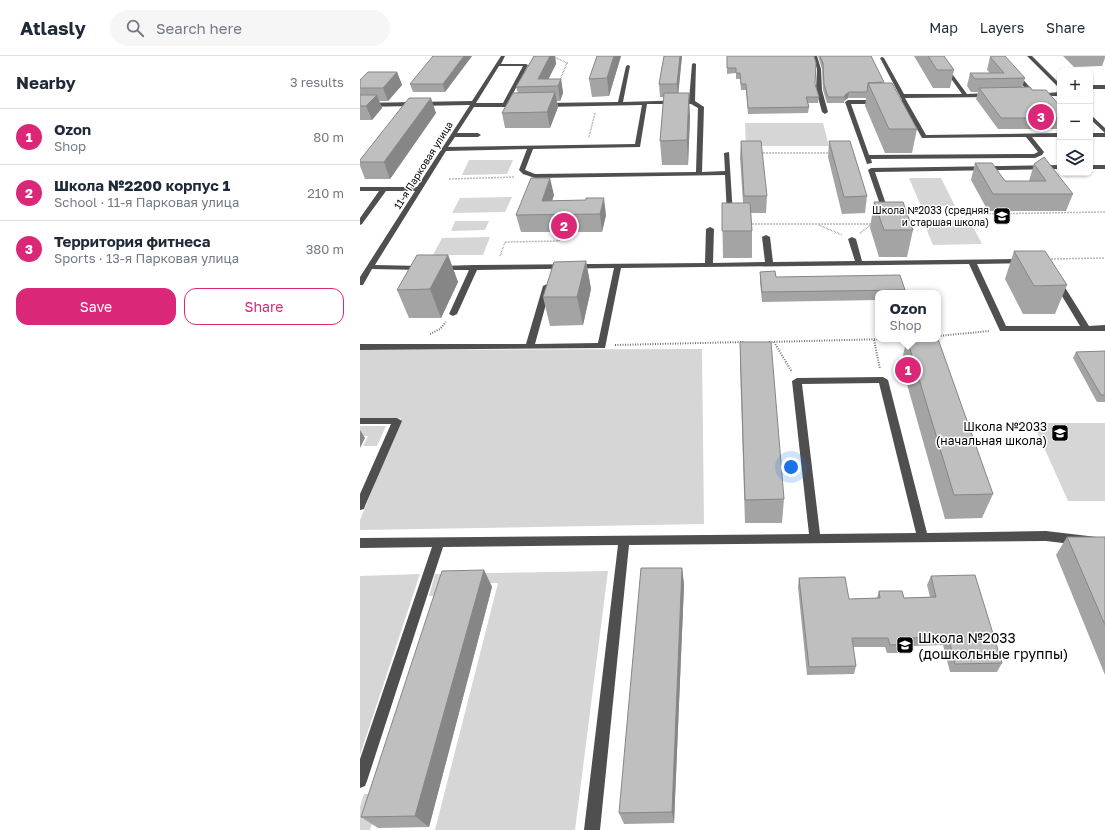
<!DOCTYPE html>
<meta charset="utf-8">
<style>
:root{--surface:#fff;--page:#f6f6f7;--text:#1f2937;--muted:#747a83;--line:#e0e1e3;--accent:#db2777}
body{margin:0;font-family:"Golos Text",sans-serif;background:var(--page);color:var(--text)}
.controls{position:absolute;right:12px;top:12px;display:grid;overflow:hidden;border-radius:8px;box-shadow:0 1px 3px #0004}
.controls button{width:36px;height:36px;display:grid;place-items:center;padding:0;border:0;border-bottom:1px solid var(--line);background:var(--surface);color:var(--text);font:20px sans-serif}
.you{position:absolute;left:431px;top:411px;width:14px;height:14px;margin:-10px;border:3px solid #fff;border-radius:50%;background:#1a73e8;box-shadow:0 0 0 6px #1a73e833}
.badge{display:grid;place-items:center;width:26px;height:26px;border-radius:50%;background:var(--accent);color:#fff;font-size:13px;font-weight:700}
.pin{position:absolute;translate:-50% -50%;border:2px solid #fff;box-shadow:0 1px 4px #0006}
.popup{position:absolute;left:515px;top:234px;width:66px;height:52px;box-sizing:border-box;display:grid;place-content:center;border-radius:8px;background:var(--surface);filter:drop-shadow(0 1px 3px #0005);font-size:13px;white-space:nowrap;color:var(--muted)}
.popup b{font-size:15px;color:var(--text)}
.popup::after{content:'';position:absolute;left:50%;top:100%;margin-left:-8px;border:8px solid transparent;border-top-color:var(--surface)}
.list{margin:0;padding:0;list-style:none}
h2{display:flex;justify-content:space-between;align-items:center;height:52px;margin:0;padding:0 16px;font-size:17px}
h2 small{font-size:13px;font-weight:400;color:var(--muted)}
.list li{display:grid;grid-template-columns:26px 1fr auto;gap:12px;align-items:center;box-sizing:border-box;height:56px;padding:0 16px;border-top:1px solid var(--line)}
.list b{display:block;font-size:15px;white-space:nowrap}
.list p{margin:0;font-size:13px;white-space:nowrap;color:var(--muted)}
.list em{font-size:13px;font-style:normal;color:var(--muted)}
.actions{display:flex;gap:8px;padding:12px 16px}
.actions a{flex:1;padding:9px 0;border:1px solid var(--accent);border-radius:12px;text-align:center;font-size:14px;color:var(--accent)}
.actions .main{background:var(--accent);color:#fff}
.icon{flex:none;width:22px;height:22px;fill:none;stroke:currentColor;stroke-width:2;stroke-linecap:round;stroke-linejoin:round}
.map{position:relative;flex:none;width:745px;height:774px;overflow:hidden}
header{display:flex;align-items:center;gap:24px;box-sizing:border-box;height:56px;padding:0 20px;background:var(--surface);border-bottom:1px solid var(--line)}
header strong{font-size:19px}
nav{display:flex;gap:22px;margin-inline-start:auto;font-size:14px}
.search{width:280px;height:36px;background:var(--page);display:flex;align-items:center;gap:10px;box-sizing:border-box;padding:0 14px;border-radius:22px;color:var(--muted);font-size:15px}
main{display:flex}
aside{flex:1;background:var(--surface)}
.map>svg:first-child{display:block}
</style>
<header>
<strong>Atlasly</strong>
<div class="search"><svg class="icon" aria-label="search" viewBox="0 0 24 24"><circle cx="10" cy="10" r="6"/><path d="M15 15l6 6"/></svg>Search here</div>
<nav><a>Map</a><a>Layers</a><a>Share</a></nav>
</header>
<main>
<aside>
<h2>Nearby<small>3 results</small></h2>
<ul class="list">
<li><span class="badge">1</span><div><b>Ozon</b><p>Shop</p></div><em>80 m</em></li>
<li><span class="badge">2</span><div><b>Школа №2200 корпус 1</b><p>School · 11-я Парковая улица</p></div><em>210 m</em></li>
<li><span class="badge">3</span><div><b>Территория фитнеса</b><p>Sports · 13-я Парковая улица</p></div><em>380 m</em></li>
</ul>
<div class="actions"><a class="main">Save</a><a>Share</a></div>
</aside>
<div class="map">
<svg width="745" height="774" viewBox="0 0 745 774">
<rect width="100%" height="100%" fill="#fff"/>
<!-- green -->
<path fill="#d6d6d6" d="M385,67H463L469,90H386Z
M109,104H153L147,118L102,119Z
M581,122L595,150H561L549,122Z
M152,141L145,156L92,157L100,142Z
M95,165H129L125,174L91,175Z
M563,165H610L622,188L573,189Z
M130,181L123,199H73L82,182Z
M342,293L344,468L0,474V464L41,362H0V294Z
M673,367H745V445H708Z
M0,370H26L17,390H3L8,380H0Z
M248,515L215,774H75L138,527L85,528L82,540H69L75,518Z
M60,518L0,699V520Z
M4,738H22L10,774H0V751Z"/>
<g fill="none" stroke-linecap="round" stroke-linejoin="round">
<!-- path-far1 -->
<path stroke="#717171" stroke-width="1.5" stroke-dasharray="0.5 1" stroke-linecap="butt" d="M192,0L207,7L200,24
M229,81L235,57
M400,97H471
M89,123L155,121
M620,158L745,156
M389,168H512
M459,169L482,179
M500,177L512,168
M140,200L145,186L199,185L201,176
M688,203L745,202"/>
<!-- path -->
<path stroke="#717171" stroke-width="2" stroke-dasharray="1 1.5" stroke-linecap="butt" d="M70,278L80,273L86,266
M578,280L630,275
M514,284L520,313
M409,286L526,283
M414,286L432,316
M255,289L384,286"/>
<!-- minor -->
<path fill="#4f4f4f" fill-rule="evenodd" d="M141,0H145L141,8H166L168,9L148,47H160L163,49L160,51H114L97,77H118L121,79L118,81H95L88,91L275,88L282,49L184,51L181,49L184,47L258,46L266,10L268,9L270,10L263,46L329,44L332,8L334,7L336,8L335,45L344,51L342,116L365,115L364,97L369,96L373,159L370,161L367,159L365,119L175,122L163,118L159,114L167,93L86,95L15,209L62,210L66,212L62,214L12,213L3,229H0V221L55,135H26L2,168L0,169V162L19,135H0V131H57L110,49L0,51V47L112,45ZM139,10H163L143,47H116ZM287,48H331L338,52L336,116L175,118L165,114L173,93L280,91Z
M453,0H457L461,13L462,34L468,56L465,58L462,56L456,34L457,13Z
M575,0H579L607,38L630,37L633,39L630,41L545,42L566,79L700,77V81H672L684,96L682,99L675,102L511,103L512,107L507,108L485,46L488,44H542L520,2L522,1L524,2L544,38H602ZM491,48H543L562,82L666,81L678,96L674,98L509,99Z
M637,0H642L676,38L700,36V40H672Z
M667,0H672L700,28V33Z
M730,29H745V33H730Z
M730,58L745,72V77L730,63Z
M730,77H745V81H730Z
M700,109V113L515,116L529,157L526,159L523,157L508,114L511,112Z
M730,109H745V113H730Z
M350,171L354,173L353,207L405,206L402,181L406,179L410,181L413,206L495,205L488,183L492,181L496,183L502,205L667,203L668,205L664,207L617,208L646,270H720L693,225L697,223L701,225L729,270L745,269V275H640L609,208L261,212L245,292L0,294V288H166L183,230L187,228L191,230L175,288L238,287L254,212L117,214L97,258L93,260L89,258L109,214H80L76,212L80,210L114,209L345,207L346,173Z
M523,321L528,324L567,477L686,475L745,482V492L686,485L269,489L240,774H224L258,489L83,491L7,725L5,730L0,732V703L72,491L0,492V482L449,478L432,325L437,322ZM519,327L556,477L460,478L442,328Z
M0,362H37L42,365L5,450L4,453L0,454V438L31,368H0Z"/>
</g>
<!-- wall -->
<path fill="#a4a4a4" d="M112,0L85,36H53L50,28Z
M174,0H195L196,8L188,23H201L203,37L200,45H197L198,51L190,72H145L142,57L158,37L156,31Z
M237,0H261L249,40L232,41L229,23Z
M304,0H322L318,37L330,60L328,109H302L300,85L304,41H300L299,28Z
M367,0L455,28L459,41L458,47H448L449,51L448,57L388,58L386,34H381L380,23H376V17L367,18Z
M458,0H511L523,27L557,73L552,97H525L505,50L506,42H488L484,45V47H467L463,34L462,13Z
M554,0H584L594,14L590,32H573Z
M703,0H745V2L742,10L714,11Z
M630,1L665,22L662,32L672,34L700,50V73H638L616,43L618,36H611L607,30L610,17H630L627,14Z
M37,16L42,29L28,45H19L22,52L12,64H0V24Z
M76,57L30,123H5L0,110V104Z
M381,85L407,140L406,157H391L392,175V202H363L362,147H383L380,101Z
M469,85L507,140L505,157L482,158L468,101Z
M615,107L645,125H669L674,108L713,138L706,155H628L611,124Z
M194,139L192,145L246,159L242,176H161L156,159Z
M514,146L553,174L547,201H519L510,172Z
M654,195L707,229L695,258H663L645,223Z
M88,199L98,226L81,262H49L37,234Z
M226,205L231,233L223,269L190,270L183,241Z
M400,216L416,221L545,234V237H518V244L402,246L400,226Z
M547,283L633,438L622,462L585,463L541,307Z
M380,286L424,443L422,467H385L380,310Z
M745,295V346H737L713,302L716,296Z
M707,481H745V619L696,499Z
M322,512L324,529L314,767L264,768L259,757Z
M124,514L132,531L69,771L18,772L1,761Z
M571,520L642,607L637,616H590L583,589L553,590L550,597H527L525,591H493L496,610L494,618L447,619L438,531L439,522L489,543L517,542L519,535L544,542L570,541L567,529Z"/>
<!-- shaded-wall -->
<path fill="#868686" d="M104,0H112L85,36L83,28Z
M190,0H195L196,8L185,30L178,23Z
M254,0H261L249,40L247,22Z
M320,0H322L318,41L317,28Z
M37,16L42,29L28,45L23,32Z
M201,23L203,37L200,45L198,30Z
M195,36L198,51L190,72L187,56Z
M489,36L488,42L484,45V47L485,39Z
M329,37L330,60L328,109L327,84Z
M17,39L22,52L12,64L6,50Z
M71,42L76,57L30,123L24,106Z
M190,122L194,139L187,159L182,145Z
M244,142L246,159L242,176L240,158Z
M88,199L98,226L81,262L70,233Z
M226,205L231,233L223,269L217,241Z
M0,374L5,382L0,392Z
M322,512L324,529L314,767L312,756Z
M124,514L132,531L69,771L55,760Z"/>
<!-- building -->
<path fill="#bfbfbf" stroke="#868686" d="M73,0H104L83,28H50Z
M174,0H190L178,23H201L198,30L156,31Z
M237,0H254L247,22L229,23Z
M304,0H320L317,28H299Z
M367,0H454L456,7L455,28L459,41H446L449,51L388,52L386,28H381L380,17H376V12H367Z
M460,0H511L524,26L508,27L507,36H489L485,39L484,41H468L464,28L463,7Z
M568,0H584L594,14H577Z
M632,0H645L665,22L615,23L610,17H644L630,1Z
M8,16H37L23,32H0V24Z
M508,27H532L557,73H529Z
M670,31L672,34H686L700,50V62H641L619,32Z
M195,36L187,56L142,57L153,37Z
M304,37H329L327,84L300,85Z
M0,39H17L6,50H0Z
M49,42H71L24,106H0V104Z
M381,85H401L407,140H384Z
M469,85H490L507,140L484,141Z
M684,101L713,138H633L615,107H632L645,125H686L674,108Z
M171,122H190L182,145L226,144V142H244L240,158L156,159Z
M514,146H543L553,174H524Z
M362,147H390L392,175H362Z
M654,195H685L707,229L674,230Z
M57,199H88L70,233L37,234Z
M226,205L217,241H183L194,206Z
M415,215L416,221L540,219L545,234L402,236L400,216Z
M547,283H578L633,438L594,439Z
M380,286H411L424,443L385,444Z
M745,295V339H741L716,296Z
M707,481H745V569Z
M281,512H322L312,756L259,757Z
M124,514L55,760L1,761L82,515Z
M615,519L642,607L595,608L588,580L552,582L554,588L530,589L528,582H492L496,610L449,611L439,522L485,521L489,543L520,542L519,535H542L544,542L576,541L571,520Z"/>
<!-- icons -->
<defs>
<symbol id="school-square" viewBox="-11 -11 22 22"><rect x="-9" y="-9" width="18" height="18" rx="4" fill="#000" stroke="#fff"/><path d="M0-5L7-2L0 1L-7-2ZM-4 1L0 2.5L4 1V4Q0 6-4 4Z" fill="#fff"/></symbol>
</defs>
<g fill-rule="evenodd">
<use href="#school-square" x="632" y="150" width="20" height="20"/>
<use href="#school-square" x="690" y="367" width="20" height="20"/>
<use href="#school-square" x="535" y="579" width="20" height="20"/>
</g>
<g text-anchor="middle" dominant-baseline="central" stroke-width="3" stroke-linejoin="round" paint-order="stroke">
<!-- far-street labels -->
<g font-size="10" fill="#000" stroke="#fff">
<text transform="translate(63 109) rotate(-58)">11-я Парковая улица</text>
</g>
<!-- far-poi labels -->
<g font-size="10" fill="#000" stroke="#fff" text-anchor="end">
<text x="629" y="154">Школа №2033 (средняя<tspan x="629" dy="12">и старшая школа)</tspan></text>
</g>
<!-- poi labels -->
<g font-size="12" fill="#000" stroke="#fff" text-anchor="end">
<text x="687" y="370">Школа №2033<tspan x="687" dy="14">(начальная школа)</tspan></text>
</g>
<!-- near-poi labels -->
<g font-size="14" fill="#000" stroke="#fff" text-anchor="start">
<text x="558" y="581">Школа №2033<tspan x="558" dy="16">(дошкольные группы)</tspan></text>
</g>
</g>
</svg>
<div class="controls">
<button>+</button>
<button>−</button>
<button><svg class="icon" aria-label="layers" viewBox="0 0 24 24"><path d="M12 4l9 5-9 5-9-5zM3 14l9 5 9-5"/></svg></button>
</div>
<div class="you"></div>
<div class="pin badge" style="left:548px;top:314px">1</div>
<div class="popup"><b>Ozon</b>Shop</div>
<div class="pin badge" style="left:204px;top:170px">2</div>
<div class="pin badge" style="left:681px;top:61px">3</div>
</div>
</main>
